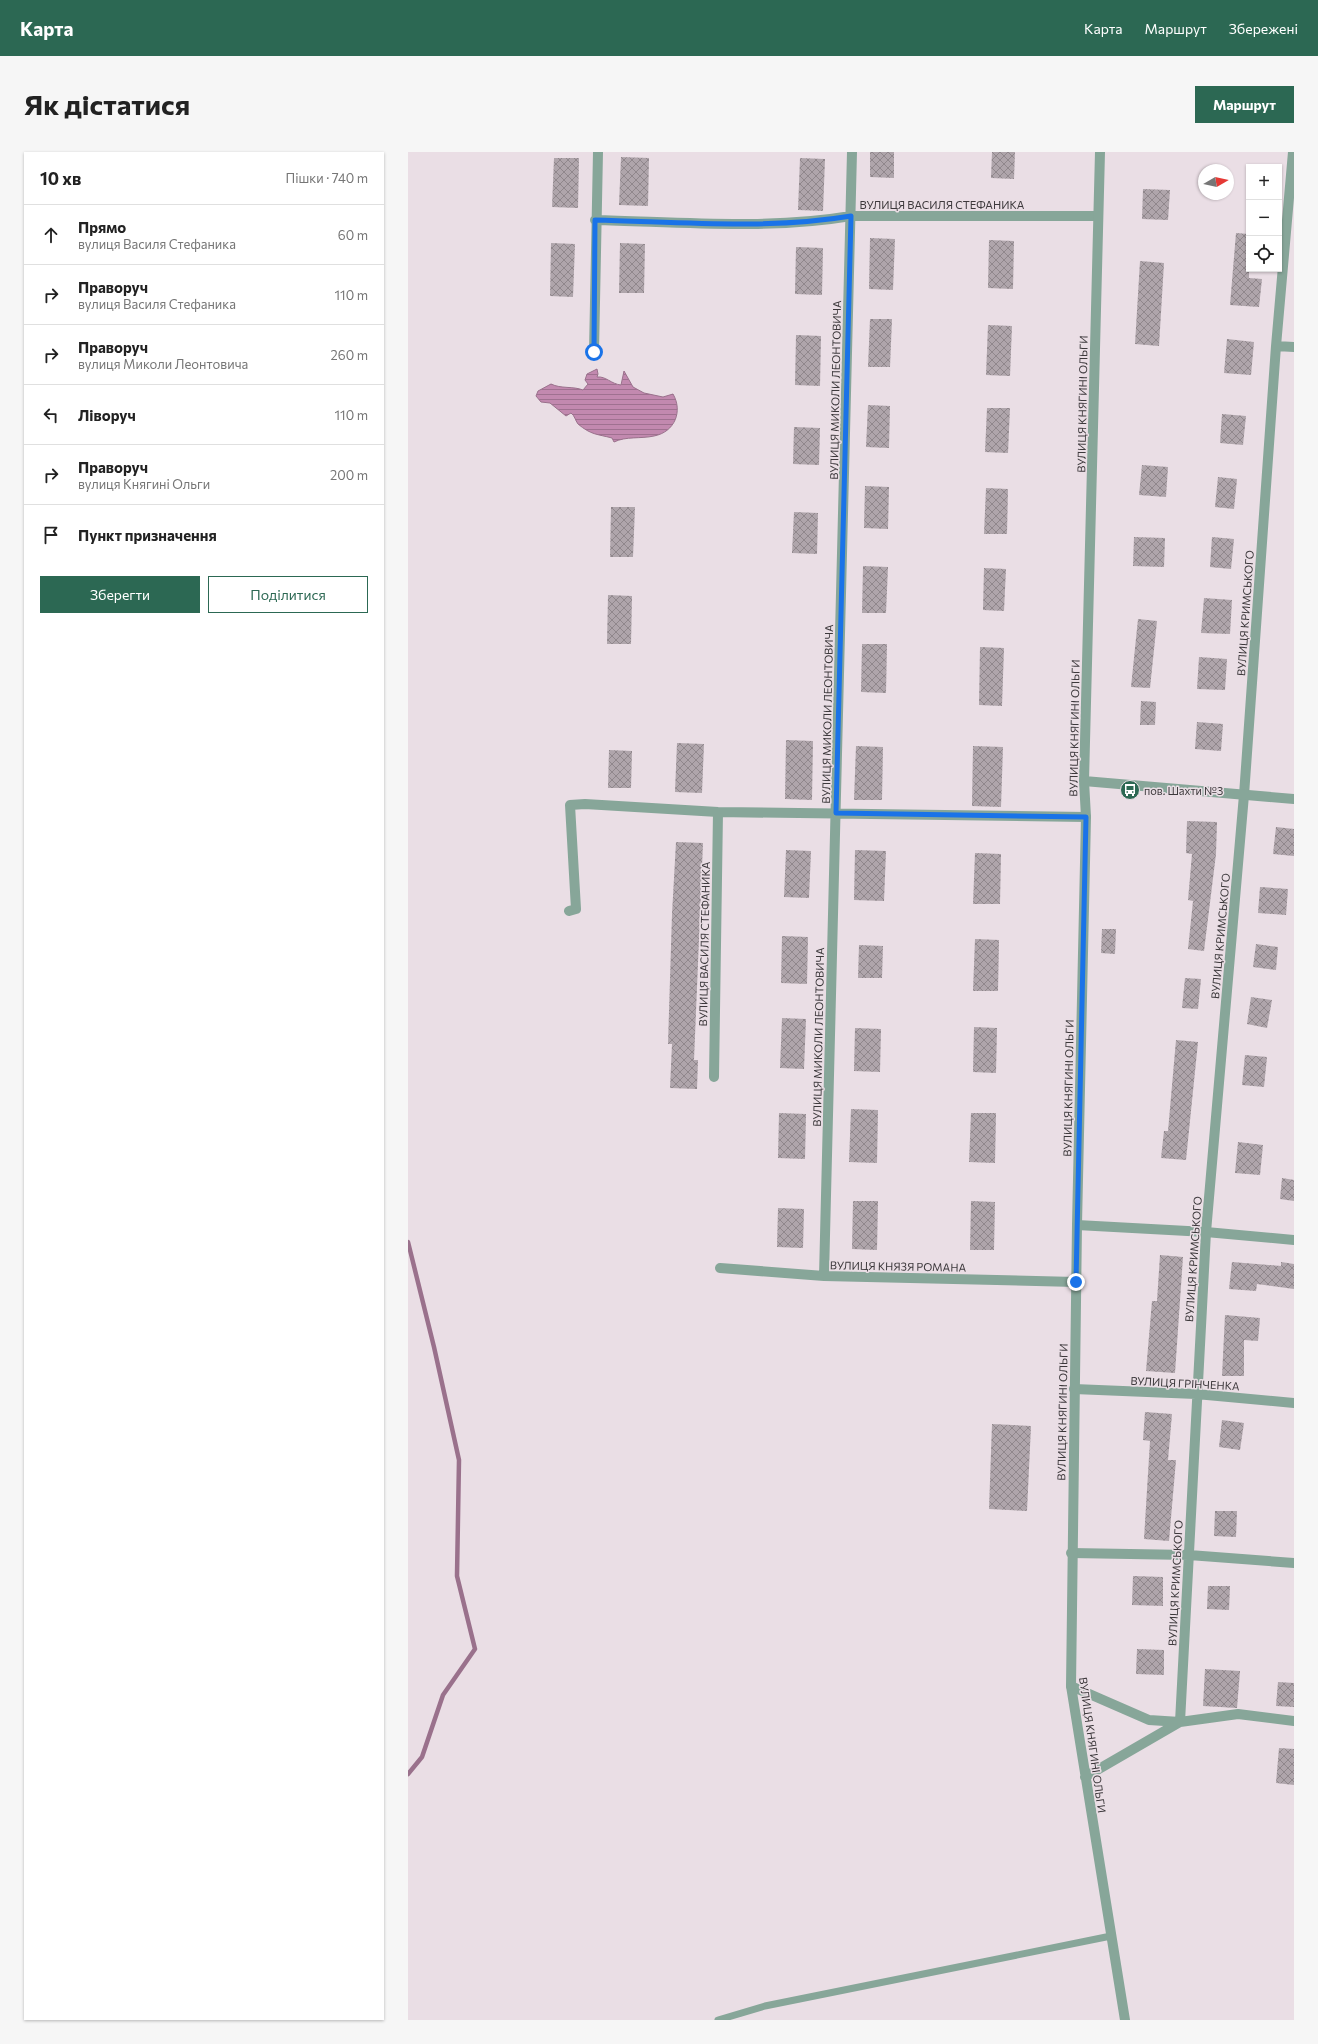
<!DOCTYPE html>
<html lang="uk">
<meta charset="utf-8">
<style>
:root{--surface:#fff;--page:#f6f6f6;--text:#222;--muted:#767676;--line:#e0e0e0;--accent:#2c6853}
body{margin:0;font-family:Commissioner,sans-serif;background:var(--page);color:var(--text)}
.controls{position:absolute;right:12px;top:12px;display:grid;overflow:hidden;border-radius:0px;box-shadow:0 1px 3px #0004}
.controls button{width:36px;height:36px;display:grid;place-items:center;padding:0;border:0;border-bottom:1px solid var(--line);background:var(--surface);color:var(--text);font:20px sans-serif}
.compass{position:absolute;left:790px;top:12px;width:36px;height:36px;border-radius:50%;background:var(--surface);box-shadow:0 1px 3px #0004;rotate:81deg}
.stop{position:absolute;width:12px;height:12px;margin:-9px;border:3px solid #1a73e8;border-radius:50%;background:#fff}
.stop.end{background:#1a73e8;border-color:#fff;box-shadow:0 1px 4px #0008}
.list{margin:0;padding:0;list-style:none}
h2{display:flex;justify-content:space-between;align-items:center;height:52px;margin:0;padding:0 16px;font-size:17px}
h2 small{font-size:13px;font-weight:400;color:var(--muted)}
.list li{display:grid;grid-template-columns:26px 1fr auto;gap:12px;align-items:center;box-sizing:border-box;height:60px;padding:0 16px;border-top:1px solid var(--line)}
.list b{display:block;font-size:15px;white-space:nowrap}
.list p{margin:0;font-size:13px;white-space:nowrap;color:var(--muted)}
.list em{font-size:13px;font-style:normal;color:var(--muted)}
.actions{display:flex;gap:8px;padding:12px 16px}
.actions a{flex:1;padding:9px 0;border:1px solid var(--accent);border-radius:0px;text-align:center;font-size:14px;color:var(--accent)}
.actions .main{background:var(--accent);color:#fff}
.icon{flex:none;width:22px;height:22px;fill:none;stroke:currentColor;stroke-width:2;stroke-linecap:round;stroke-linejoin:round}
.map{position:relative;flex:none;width:886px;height:1868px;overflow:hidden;border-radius:0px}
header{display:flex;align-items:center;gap:24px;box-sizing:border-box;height:56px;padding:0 20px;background:var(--accent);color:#fff}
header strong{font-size:19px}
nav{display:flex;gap:22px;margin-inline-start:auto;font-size:14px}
.intro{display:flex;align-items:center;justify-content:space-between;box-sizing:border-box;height:96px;padding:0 24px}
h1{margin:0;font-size:28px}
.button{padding:10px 18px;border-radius:0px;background:var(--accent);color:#fff;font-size:14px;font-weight:700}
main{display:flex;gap:24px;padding:0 24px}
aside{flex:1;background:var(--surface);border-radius:0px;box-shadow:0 1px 3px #0004}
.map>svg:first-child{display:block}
</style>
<header>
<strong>Карта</strong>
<nav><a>Карта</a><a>Маршрут</a><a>Збережені</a></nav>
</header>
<div class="intro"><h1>Як дістатися</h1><a class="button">Маршрут</a></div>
<main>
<aside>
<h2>10 хв<small>Пішки · 740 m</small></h2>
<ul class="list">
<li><svg class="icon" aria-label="ahead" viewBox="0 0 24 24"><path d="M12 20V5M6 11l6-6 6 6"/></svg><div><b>Прямо</b><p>вулиця Василя Стефаника</p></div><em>60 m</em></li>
<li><svg class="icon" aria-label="right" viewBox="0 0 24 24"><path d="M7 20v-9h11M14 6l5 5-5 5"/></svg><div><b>Праворуч</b><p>вулиця Василя Стефаника</p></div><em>110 m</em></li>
<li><svg class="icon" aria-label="right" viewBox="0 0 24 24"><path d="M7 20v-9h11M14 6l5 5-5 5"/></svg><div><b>Праворуч</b><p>вулиця Миколи Леонтовича</p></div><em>260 m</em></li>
<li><svg class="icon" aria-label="left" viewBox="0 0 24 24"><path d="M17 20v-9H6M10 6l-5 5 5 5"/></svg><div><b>Ліворуч</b></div><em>110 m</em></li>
<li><svg class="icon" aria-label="right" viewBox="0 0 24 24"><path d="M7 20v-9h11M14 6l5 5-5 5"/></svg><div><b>Праворуч</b><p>вулиця Княгині Ольги</p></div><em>200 m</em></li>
<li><svg class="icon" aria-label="arrive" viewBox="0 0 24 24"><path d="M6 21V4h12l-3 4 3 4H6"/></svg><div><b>Пункт призначення</b></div></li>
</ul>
<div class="actions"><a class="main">Зберегти</a><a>Поділитися</a></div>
</aside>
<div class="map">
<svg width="886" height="1868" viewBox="0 0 886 1868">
<defs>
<pattern id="water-rules" width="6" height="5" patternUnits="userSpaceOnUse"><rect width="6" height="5" fill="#c289af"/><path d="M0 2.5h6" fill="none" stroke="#9f7190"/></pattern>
<pattern id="building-cross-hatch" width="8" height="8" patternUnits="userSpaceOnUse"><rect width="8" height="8" fill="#afa5ab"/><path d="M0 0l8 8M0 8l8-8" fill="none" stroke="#90878c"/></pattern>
</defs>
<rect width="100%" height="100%" fill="#eadee5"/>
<!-- water -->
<path fill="url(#water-rules)" stroke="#9a718c" d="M189,217L190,222L189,225C198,224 203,232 213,233L216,219L225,235L236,241L255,245L265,242C275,259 267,280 246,284C233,287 218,284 206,290L204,286C189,282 183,283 170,272C167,268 167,264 163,261L158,264L142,251L133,250L128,244L130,239L143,232C153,237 165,234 175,238L180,232L177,228L179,222Z"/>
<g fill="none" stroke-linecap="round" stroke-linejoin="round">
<!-- stream -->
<path stroke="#9a718c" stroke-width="4.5" d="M0,1090L26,1195L51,1308L49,1424L67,1497L35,1543L14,1605L0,1622"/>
</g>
<!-- building -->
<path fill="url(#building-cross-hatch)" d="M462,0H486V26L462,25Z
M584,0H607L606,27L583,26Z
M213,5L241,6L240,54L211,53Z
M146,6H171L170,56L144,55Z
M392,6L417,7L415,59L390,58Z
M735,37L762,38L760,68L734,67Z
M828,81L841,82V126L854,127L851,155L822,153Z
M462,86L487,87L485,138L461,137Z
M581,88L606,89L605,137L580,136Z
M143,91L167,92L165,145L142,144Z
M212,91L237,92L236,141H211Z
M388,95L415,96L414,143L387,142Z
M732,109L756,111L751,194L727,192Z
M462,167H484L482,215H460Z
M580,173L604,174L602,224L578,223Z
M388,183L413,184L412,234L387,233Z
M819,187L846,190L843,223L816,221Z
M460,253L482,254L481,296L458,295Z
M579,256H602L600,301L577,300Z
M814,262L838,264L835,293L812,291Z
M386,275L412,276L411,313L385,312Z
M734,313L760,315L758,345L731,343Z
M810,325L829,327L826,357L807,355Z
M457,334L481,335L480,377L456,376Z
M578,336L600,337L599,382H576Z
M203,355H227L225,405H202Z
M386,360L410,361L409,402L384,401Z
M726,385L757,386L756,415L725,414Z
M804,385L826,387L823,417L802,415Z
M455,414L480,415L478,461H454Z
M576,416L598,417L596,459L575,458Z
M200,443L224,444L223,492H199Z
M796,446L824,448L822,482L793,481Z
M730,467L749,469L742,536L723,535Z
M454,492H479L478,541L453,540Z
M572,495L596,496L594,554L571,553Z
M791,505L819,507L817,538L789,537Z
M733,549L748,550L747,573H732Z
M789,570L815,572L813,599L787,597Z
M378,588L405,589L404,648L377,647Z
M269,591L296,592L294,641L267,640Z
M448,594L475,595L474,648H446Z
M565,594L595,595L593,655L564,654Z
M201,598L224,599L223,636H200Z
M779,669L809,670L808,702L796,799L780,797L785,749L780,748L784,702L778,701Z
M868,675L886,677V704L865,702Z
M268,690L295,691L286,908H290L289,937L262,936L264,892H260L264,762Z
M378,698L403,699L401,746L376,745Z
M447,698L478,699L476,749L446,748Z
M567,701L593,702L592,752H565Z
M852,735L880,737L878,763L850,761Z
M694,777H708L707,802L693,801Z
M374,784L400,785L399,832L373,831Z
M567,787L591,788L590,839H565Z
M848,792L870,795L868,818L845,815Z
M451,793L475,794L474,826H450Z
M777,826L793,827L790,857L774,856Z
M843,845L864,848L859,876L839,872Z
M374,866L398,867L396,917L372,916Z
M566,875L589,876L588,921L565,920Z
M447,876L473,877L472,920L446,919Z
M768,888L790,890L778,1008L753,1006L756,979H760Z
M837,903L859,905L856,935L834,933Z
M443,957L470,958L469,1011L441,1010Z
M371,961L398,962L397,1007L370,1006Z
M563,961H588L587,1011L561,1010Z
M830,990L855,993L852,1023L827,1021Z
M874,1026L886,1028V1049L872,1047Z
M445,1049H470L469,1098L444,1097Z
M563,1049L587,1050L586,1098H562Z
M370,1056L396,1057L395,1096L369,1095Z
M752,1103L775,1105L767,1221L738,1219L744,1149H749Z
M824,1110L873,1114V1110L886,1112V1137L849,1132L848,1139L821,1137Z
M817,1163L852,1166L850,1189L836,1188V1224H814Z
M737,1260L764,1262L760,1308H768L761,1389L736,1387L742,1289L735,1288Z
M814,1268L836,1271L832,1298L811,1295Z
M584,1272L623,1274L619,1359L581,1357Z
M807,1359H829L828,1385L806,1384Z
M725,1424L755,1425V1454L724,1453Z
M800,1434H822L821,1458L799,1457Z
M729,1497L756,1498V1523L728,1522Z
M797,1517L832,1519L829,1556L795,1554Z
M870,1530L886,1531V1555L868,1554Z
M871,1596L886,1597V1633L868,1631Z"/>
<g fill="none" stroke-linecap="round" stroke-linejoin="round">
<!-- service -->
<path stroke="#87a699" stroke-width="7" d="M310,1868L357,1854L703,1784"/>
<!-- minor -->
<path stroke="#87a699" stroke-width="10" d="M187,68C272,70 360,78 443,64H690
M868,194L886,195
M186,200L190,0
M161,759L168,757L162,653L177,652L310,660L678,665
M306,925L310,660
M669,1073L798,1080L886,1088
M312,1116L416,1124L668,1130
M416,1124L444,0
M666,1237L788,1242L886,1251
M663,1401L781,1403L886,1411
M663,1534L717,1868
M663,1534L741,1568L772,1570L830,1562L886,1569
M772,1570L798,1080L836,643L868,194L885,0
M677,1625L772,1570"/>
<!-- tertiary -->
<path stroke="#87a699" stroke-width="10" d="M676,629L886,647
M663,1534L669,1073L678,665L676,629L692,0"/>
</g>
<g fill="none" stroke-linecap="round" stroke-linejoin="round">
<!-- route -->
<path stroke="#1a73e8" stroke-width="5" d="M186,200L187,68C272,70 360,78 443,64L428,661L678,665L668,1130"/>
</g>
<!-- icons -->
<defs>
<symbol id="bus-disc" viewBox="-11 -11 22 22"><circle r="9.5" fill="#2c6853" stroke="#eadee5"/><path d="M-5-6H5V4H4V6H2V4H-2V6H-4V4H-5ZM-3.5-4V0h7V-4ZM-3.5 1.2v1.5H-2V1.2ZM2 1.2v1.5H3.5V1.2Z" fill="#fff"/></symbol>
</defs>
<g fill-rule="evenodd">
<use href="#bus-disc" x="711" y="627" width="22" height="22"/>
</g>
<g text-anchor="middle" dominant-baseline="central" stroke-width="3" stroke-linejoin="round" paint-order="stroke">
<!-- street labels -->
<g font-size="11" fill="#3d393c" stroke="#eadee5">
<text x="534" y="52">ВУЛИЦЯ ВАСИЛЯ СТЕФАНИКА</text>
<text transform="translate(427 238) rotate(-89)">ВУЛИЦЯ МИКОЛИ ЛЕОНТОВИЧА</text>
<text transform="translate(674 252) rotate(-89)">ВУЛИЦЯ КНЯГИНІ ОЛЬГИ</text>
<text transform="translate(837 461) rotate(-86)">ВУЛИЦЯ КРИМСЬКОГО</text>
<text transform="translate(419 562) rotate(-89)">ВУЛИЦЯ МИКОЛИ ЛЕОНТОВИЧА</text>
<text transform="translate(666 576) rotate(-89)">ВУЛИЦЯ КНЯГИНІ ОЛЬГИ</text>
<text transform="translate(812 784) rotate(-85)">ВУЛИЦЯ КРИМСЬКОГО</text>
<text transform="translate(296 792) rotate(-89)">ВУЛИЦЯ ВАСИЛЯ СТЕФАНИКА</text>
<text transform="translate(410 885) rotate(-89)">ВУЛИЦЯ МИКОЛИ ЛЕОНТОВИЧА</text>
<text transform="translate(660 936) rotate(-89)">ВУЛИЦЯ КНЯГИНІ ОЛЬГИ</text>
<text transform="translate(785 1107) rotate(-86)">ВУЛИЦЯ КРИМСЬКОГО</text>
<text transform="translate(490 1114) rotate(1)">ВУЛИЦЯ КНЯЗЯ РОМАНА</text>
<text transform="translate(777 1231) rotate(3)">ВУЛИЦЯ ГРІНЧЕНКА</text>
<text transform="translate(654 1260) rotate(-89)">ВУЛИЦЯ КНЯГИНІ ОЛЬГИ</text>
<text transform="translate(767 1431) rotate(-87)">ВУЛИЦЯ КРИМСЬКОГО</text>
<text transform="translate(685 1593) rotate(82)">ВУЛИЦЯ КНЯГИНІ ОЛЬГИ</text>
</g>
<!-- poi labels -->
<g font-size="11" fill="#3d393c" stroke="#eadee5" text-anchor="start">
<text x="736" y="638">пов. Шахти №3</text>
</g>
</g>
</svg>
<div class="controls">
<button>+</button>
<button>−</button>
<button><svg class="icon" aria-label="locate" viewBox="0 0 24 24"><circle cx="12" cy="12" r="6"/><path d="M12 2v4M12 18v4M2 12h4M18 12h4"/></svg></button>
</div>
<svg class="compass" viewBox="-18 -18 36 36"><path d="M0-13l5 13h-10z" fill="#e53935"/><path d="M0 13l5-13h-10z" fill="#767676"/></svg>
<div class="stop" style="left:186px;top:200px"></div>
<div class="stop end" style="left:668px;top:1130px"></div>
</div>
</main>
